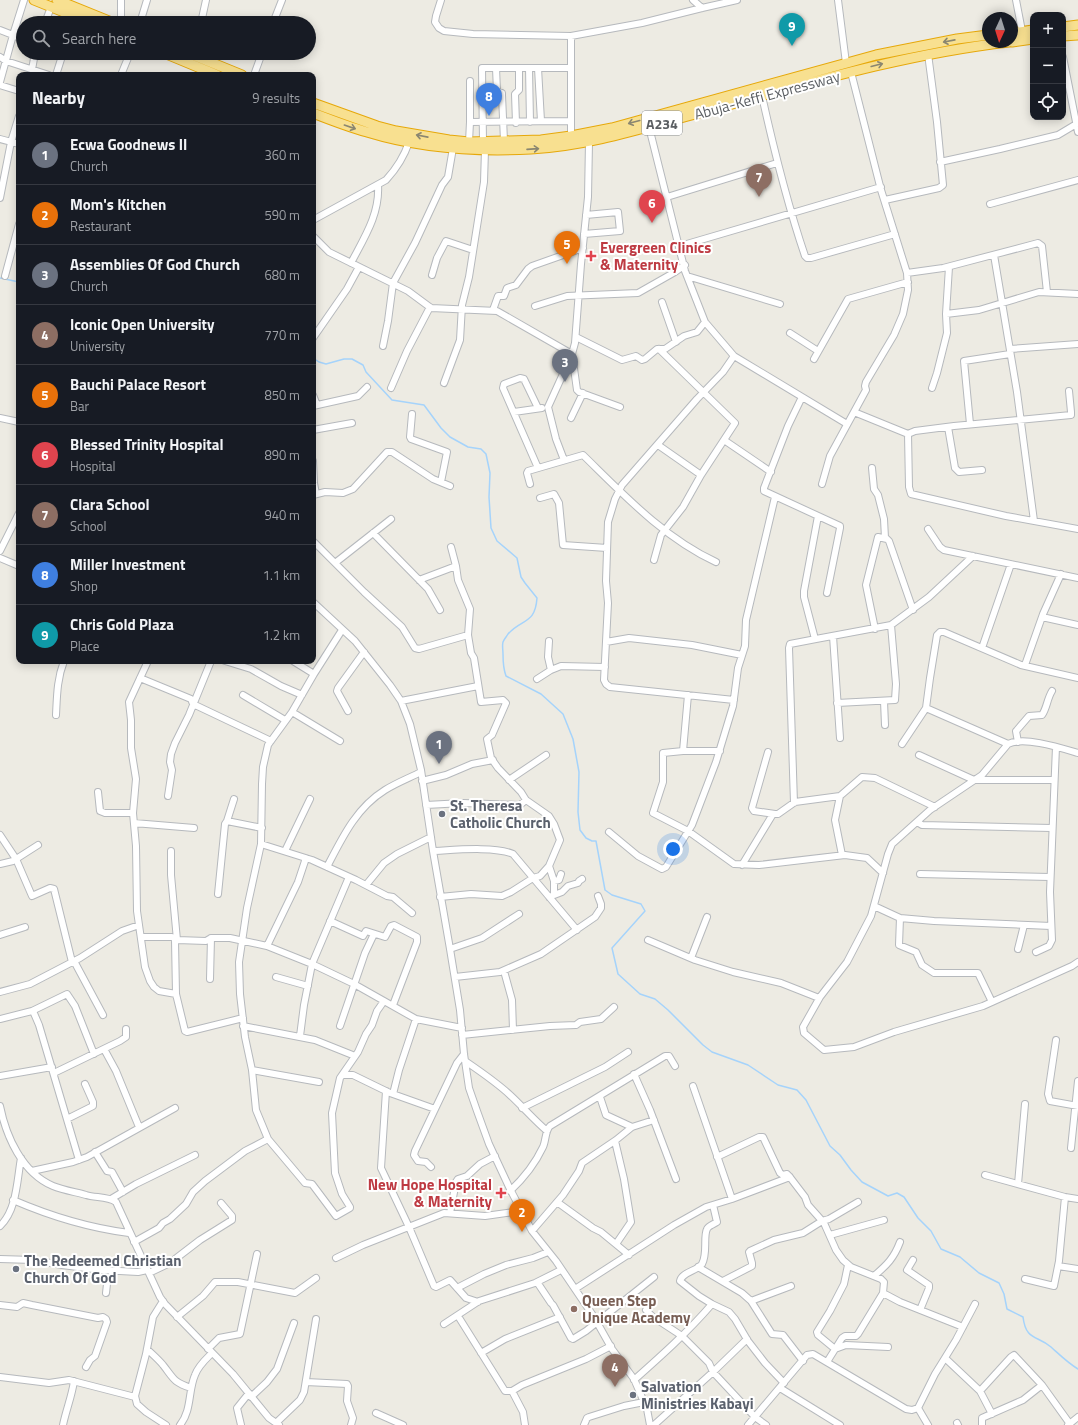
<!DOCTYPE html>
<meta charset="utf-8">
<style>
:root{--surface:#171b24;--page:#242831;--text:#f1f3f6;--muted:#9ea1a6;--line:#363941;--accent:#7c3aed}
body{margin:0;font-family:"Titillium Web",sans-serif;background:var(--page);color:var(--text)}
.controls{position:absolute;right:12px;top:12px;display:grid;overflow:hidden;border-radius:8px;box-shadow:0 2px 10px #0003}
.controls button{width:36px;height:36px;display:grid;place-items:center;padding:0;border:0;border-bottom:1px solid var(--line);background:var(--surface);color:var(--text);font:20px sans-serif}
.compass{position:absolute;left:982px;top:12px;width:36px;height:36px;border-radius:50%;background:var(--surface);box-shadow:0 2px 10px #0003;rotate:184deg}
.you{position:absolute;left:673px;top:849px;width:14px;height:14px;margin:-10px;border:3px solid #fff;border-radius:50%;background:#1a73e8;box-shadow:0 0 0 6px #1a73e833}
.badge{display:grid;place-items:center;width:26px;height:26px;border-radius:50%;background:var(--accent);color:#fff;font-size:13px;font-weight:700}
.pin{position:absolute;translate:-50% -33px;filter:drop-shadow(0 1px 2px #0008)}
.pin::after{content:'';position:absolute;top:21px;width:14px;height:12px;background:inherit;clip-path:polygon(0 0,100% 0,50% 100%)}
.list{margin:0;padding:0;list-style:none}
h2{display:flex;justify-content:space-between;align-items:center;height:52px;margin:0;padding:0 16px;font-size:17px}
h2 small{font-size:13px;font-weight:400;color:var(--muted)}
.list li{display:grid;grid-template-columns:26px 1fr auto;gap:12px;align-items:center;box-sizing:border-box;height:60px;padding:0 16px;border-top:1px solid var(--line)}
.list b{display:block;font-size:15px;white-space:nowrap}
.list p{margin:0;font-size:13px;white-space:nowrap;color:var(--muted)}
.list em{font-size:13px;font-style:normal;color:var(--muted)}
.icon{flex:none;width:22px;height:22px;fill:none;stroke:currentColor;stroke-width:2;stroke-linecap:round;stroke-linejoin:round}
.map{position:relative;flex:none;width:1078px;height:1425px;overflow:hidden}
.search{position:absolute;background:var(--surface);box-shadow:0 2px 10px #0003;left:16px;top:16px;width:300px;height:44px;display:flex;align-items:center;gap:10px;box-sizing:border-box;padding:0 14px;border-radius:22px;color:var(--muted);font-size:15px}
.panel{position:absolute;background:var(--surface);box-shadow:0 2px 10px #0003;left:16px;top:72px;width:300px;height:592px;border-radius:8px}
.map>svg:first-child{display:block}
</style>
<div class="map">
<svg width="1078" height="1425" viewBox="0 0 1078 1425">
<rect width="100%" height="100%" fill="#edebe3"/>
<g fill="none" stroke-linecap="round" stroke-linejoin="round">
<!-- stream -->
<path stroke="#a5d3fb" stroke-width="1.5" d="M0,278L19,282
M313,358L319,362L326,364L344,359H352L363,365L366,372L392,400L424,405L441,428L450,437L468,447L481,449L486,454L490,473L489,497L491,528L497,541L517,558L521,577L525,583L537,598C535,625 522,618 508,634C507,636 504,639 503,642C502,645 503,650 503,654C503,662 503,668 506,676L541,694L563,714L573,739L579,772L578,812L580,830L586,838L592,841H596L605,890L612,895L641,904L645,911L612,948L618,974L640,994L655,999L668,1010L703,1045L712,1052L748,1065L778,1085L797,1090L806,1100L830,1146L840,1155L851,1170L862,1182L888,1196L897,1193L904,1197L918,1218L931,1231L941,1249L960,1257L979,1273L999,1283L1004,1294L1007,1309L1023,1317C1026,1341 1037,1335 1051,1347C1060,1355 1068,1363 1078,1369"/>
<defs>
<path id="minor" d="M121,0V23
M441,0L436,16L435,22L439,28L444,31L473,34L571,36L642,23L702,8L737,0
M693,0L702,8
M838,0L846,63
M1016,0L1022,31
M45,23L51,7
M140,23L147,0
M201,23L206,0
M273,23L282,0
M0,30L23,39
M0,57L6,61L49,75
M1063,57L1078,132
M496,68L497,91L502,93V95L504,141
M529,68L530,122
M538,68L541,121
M31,75L35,53
M56,75L63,53
M121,75L130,53
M254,75L262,53
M0,82L13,35L24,0
M0,85L19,91
M762,96C774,150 787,203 805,256L807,258H811L895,234
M470,122L571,121
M516,123L515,94L519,90V68
M649,127L685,271L705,322L734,356L847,424
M571,136V36
M0,139L19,144
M483,141L482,68H571
M469,142L470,122V81
M940,162L1000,149L1058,135L1078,123
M667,197L777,163
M0,198L11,142L19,116
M885,200L939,188L943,185L937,122L928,54
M990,204L1078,180
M313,220L386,180C397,168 404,157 409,142
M584,234L620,231L618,212L586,215
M313,236L329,252L408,291L431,308L497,311L572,354L577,390L579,392L620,407
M680,246L881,187
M994,255L1017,392L1034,521
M351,263C364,238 380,214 378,185
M907,273L943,268L1038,243L1042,246L1047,292
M432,275L437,258L446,241L473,250
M5,276L19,224
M687,276L780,304
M662,302L676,342
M535,306L567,296L638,293L675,272L685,265
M493,310L498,296H504L507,288L516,285L528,269L532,266L583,248
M946,314L979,310L1039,292L1078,294
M790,333L818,351
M576,337L622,360L636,356L642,360L645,359L657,349H665L684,336L697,332L705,322
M313,338L347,289L359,267
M383,346L388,321L393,283L415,243L442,185L448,177L453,148
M1010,349L1078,344
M814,359L848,299L908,282
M444,383L460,340L462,305L469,277L484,182L485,150
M391,388L407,351L430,307
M932,388L937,373L947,333L946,314L949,267
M313,395L317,405
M802,397L788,426L764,488V491L840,526V528L827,593
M313,406L358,396L367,387
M538,408L524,379L520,378L504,384L503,388L538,468
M514,412L542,408
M854,412L908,434L915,431L954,426L1071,415V412L1069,391
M412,414L410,437L411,439L447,452L441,482
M0,418L19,422
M571,418L583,393
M970,424L964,361L1010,354
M948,427L955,468L959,472L982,470
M313,430L352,423
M908,434L909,487L911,494L1006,516L1078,529
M724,440L771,472
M658,445L701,475
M564,460L556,439L548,407L572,354L575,343L581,264L588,197L589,142
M313,461L314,483L316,494
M872,468L874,489L878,495L884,519L885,538
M530,484L527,473L528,471L583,455C624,495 664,538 716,562
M822,484L830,456L866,390L865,386L866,382L894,335L903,314L908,290L907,273L881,190L851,72
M313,495L325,492L343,493L353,489L387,452H392L433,479L450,486
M540,498L554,494L559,503L563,545L607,548
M928,529L940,547L944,550L1078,578
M373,533L428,589L440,610
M313,541L364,592L402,627L415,648L419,649L468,635
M0,551L19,513
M0,558L19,566
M654,560L661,535L683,507L701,475L735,423L659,349
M335,563L391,519
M419,580L456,566
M313,602L355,641L390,685L401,701L410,724L421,770L433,851L450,949L460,1010L464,1054L469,1088L477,1111L489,1144L510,1189L532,1231L556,1261L594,1317L612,1349L634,1379L647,1409L650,1425
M1042,617L1078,625
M875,629L866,585L878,537L887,539L889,541L913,610
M342,630L314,674L292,712L268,745L263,767L262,784L261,844L247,908L239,962L240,994L245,1037L252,1070L256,1110L268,1139L305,1183L312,1184L336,1216L350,1208V1207L342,1194L335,1173L332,1113L340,1078L358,1052L366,1034L372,1025L377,1011L384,1001
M833,636L840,738
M815,639L804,597V591L818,516
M549,641L548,657L551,670
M606,642L629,638L692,645L742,655
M982,648L1011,564
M148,661L129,702L131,720V748L136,779L133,813L136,846L137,911L145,967L150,981L154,987L159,991L176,994
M225,661L251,669L281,686L302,695
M293,661L314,674
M1025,665L1043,614L1061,574
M140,678L191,699L193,704L271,741
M537,679L551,670L561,666L605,667
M243,695L285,720
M734,700L610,687L606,684L604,680L608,603L606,581L608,522L615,499L622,485L697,399L723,372L734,356
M401,701L478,686
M884,701L885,725
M837,703L895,700L896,684L891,625
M926,708L1008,744C1024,736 1061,748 1078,753
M348,711L337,691L338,688L364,652
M292,712L340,741
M56,715C57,696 57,679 64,661
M1018,742L1016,731L1017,730L1029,716L1042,715C1047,708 1047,699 1052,691
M902,744L926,708L930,678L937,635L940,632H944L1021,665L1078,678
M1008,744L982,775L930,810L892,844L888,854L871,916L847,962L820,997L803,1027L804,1033L824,1050L854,1047L894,1032L983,1006L1072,966L1078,962
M683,751L688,695
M720,751H683L663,753V782L653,813L688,831L734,864L759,865L845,855L867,858L883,873
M768,752L752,808L754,811L775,814H778L795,802L840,796L862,777L875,778L935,807
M919,755L974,780H1054
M509,780L546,755
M422,781L446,775L472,764L493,760
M98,792L100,811L105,813H133
M168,796L172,770L170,762L171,754L175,743L189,715L211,661
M840,796L835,820L842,855
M794,803L789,648L790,644L816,639L891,625L929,597L973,556
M426,805L463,803L520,805L526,800
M227,821L234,799
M917,822L922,825L1052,828
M134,823L194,828
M609,832L638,856L662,869L666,867L692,825L716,762L733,706L738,668L745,646L746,620L775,497
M0,835L16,859L32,896L50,888L54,889L72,962
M261,844L312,860L356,880L387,896L393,897L412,913
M171,851V875L177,940
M285,851L310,799
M433,851C454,850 495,846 513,854L577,930
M0,864L13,861L38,845
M742,865L773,814
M549,866L554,881V895
M327,867C342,838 356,808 385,790C396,783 409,778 421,772
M920,874L1050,877
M554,881L559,880L561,874
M366,885L384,863L397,854L431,837
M218,894L225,824L227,821L262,828
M440,897L471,894L502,896L511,892L533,878L540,876L549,866L560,840L554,824L549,816L526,800L521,792L498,768L491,758L487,739L492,735L506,703L503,700L481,702L474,658L471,653L468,635L470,609L458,580L456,566L451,547
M549,897L562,892L568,886L578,883L579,881L582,879
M874,906L900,918L934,921L1051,926
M900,918L899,945L916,952L922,965L934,973H978L992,1002
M330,921L363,936L366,931L385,937L391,926L394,925L417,937V942L393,1005
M0,935L25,927
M141,937H172L177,940L206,941L211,938H230L267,946L312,964L354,984L416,1019L462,1028
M175,940L176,994L185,1031L187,1032L243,1018
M648,940L695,960L733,972L781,983L819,998
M267,946L298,882L306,858
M450,949L482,938L519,914
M1018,949L1024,925
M1036,952L1049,946L1052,940L1050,892L1056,747
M691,958L707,917
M74,961L103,1015
M504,971L512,1000L513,1030
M276,977L308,986
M455,977L500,972L541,954L595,917L601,908V904L598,896
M210,979L211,938
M0,992L30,984L80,958L122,931L139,925
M33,1011L39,1025L79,1160
M0,1019L32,1011L67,994L75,1006L94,1054
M243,1026L315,1040L355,1056
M340,1026L365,953L374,934
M462,1035L550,1026L576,1025L580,1022L601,1019L614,1007
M300,1036L304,1005L312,964L349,877
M1056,1040L1048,1094L1050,1101L1078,1106
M104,1049L116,1071L139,1127
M465,1061C481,1072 496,1082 510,1095C522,1106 534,1120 547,1131
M252,1070L319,1082
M54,1073L120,1041L126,1037V1029
M634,1074L650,1110L676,1179
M343,1075H353L390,1093L435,1109
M0,1076L52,1067
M693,1086L732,1199
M386,1091L381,1168L409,1227L434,1286L436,1287L450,1280L466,1298L478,1302
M393,1094L399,1070L416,1019
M600,1097L606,1115L632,1127
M0,1106C6,1136 22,1173 53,1186C63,1190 75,1192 86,1195C95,1198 108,1196 116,1202L160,1297L165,1304L233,1374L269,1418L279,1425
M522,1108L605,1067L628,1052
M67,1119L93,1106V1102L85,1084
M615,1141L624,1179L631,1222L616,1244
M1071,1148L1078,1081
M95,1152L107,1171L112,1172L123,1192
M717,1157L759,1137H763L780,1173L783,1175L787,1174L789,1176L805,1197L808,1205L824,1223L836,1250L843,1260L851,1267L881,1279L884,1282L883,1293L858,1334L856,1336H845L842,1338L827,1362
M431,1167L426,1162L418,1161L414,1155L415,1151L457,1063L464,1054
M32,1171L73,1162L87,1157L175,1108
M985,1175L1065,1197L1078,1199
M1018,1184L1025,1104
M510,1191C524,1178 535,1164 543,1147C546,1141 545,1131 550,1126L665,1056H669L675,1066
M111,1199L136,1184L195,1155
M13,1200C50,1216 90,1228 129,1233
M557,1202L593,1228L601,1232L629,1255
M713,1205L717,1222C714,1224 708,1226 707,1229C703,1237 708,1253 702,1264C697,1271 682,1272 680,1281L699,1296L712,1304L729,1312L735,1319L748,1341L765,1363L784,1383
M450,1213L456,1182L458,1179L467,1176L480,1164L495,1156
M0,1226C17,1210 17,1180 21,1158
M532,1231L563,1195L579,1171L582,1163L616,1140L632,1127L654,1120
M830,1235L884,1220
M134,1242L159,1228L163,1223L170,1219L186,1204L193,1192L205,1181L245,1151L268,1139
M336,1258L363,1245L444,1213L485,1216L521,1211
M0,1259L33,1260L62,1265L101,1270L138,1272L147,1270
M913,1260L907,1270L929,1285V1288L920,1310
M848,1265L844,1284L830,1311L817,1332L818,1335L835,1349L846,1345L888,1347
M1058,1266L1078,1269
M698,1267L742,1293L751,1301L772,1334L783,1335L803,1361
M149,1273L170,1263L200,1240L232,1220V1216L221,1203
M874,1276C887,1265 894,1258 900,1242
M1025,1279L1054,1286L1059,1261L1065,1197
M723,1281L752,1266V1263L749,1252L750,1251L774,1240L803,1233L822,1221L829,1219L858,1202
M537,1282L551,1303L553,1305L571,1338L573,1339L586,1331L654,1277
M457,1288L484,1274L506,1265L533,1258L548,1252
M575,1289L674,1225L706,1207L732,1199L790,1177
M106,1293L107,1284L114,1271
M883,1293L900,1302L963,1327
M163,1301L153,1317L146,1354L135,1396L137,1404L146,1412L166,1425
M751,1301L791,1286
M0,1305L17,1307L23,1303L32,1305L98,1318L103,1317L106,1319L107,1322L95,1356L90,1360L86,1367
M646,1310L653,1317L682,1336L709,1363L713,1372L755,1417L766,1425
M458,1316L505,1391H512L522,1385L586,1359L611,1346
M177,1317L203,1296L215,1282H238L295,1293L316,1278
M444,1324L479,1301L535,1283L561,1270
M147,1349C152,1354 158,1359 163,1365C174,1379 173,1382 191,1388
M208,1349L219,1338L240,1334L257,1254
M481,1353L505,1339L560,1317
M945,1358L980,1391L992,1414
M0,1377L49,1383L69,1380L135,1397
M634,1380C661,1356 688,1332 712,1304
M306,1382L347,1384L348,1386L347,1401L353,1418L351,1425
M780,1388L840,1425
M512,1391L523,1412L525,1425
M980,1391L1011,1357L1014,1355L1042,1385L1070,1424
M251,1397L267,1382L277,1369L294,1323
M918,1408L935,1374L956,1340L975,1304
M376,1413L403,1425
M276,1423L300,1400L304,1392L316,1319
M957,1423L958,1425
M63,1425C66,1410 72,1396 74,1381
M180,1425C192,1410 188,1391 195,1375C198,1366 206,1359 212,1353
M241,1425L237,1408L249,1393
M584,1425L587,1418L589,1417L624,1406L644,1402
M654,1425L713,1372L747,1339
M748,1425L807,1355L813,1354L906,1409L912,1410L918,1408L928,1425
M982,1425V1418L1023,1400L1042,1385
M1068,1425L1078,1417"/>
<path id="highway" d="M34,0L91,23
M57,0L114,23
M1063,27L1078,25
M1012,33L1033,30
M1063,36L1078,35
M1012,42L1033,39
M164,53L217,75
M188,53L242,75
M313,103L377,126L396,131L449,140L469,142L541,140L571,136L612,128L876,55L957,39L988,35
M313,113C331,120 349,127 367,132C419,148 476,152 531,149C588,146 643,128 699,113C802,85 903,54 1009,42"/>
</defs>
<!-- minor casing -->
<use href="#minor" stroke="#b6b9bd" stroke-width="8"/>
<!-- highway casing -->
<use href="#highway" stroke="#e6a80a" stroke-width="11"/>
<!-- minor -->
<use href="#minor" stroke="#fff" stroke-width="6"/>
<!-- highway -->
<use href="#highway" stroke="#f8e090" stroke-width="9"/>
</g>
<!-- one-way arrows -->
<defs><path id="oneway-shaft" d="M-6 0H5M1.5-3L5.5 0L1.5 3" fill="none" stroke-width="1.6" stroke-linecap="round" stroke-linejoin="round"/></defs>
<g stroke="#8a8670">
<use href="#oneway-shaft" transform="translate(949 41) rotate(169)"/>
<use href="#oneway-shaft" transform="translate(877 65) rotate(-14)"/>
<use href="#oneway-shaft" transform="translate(634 122) rotate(165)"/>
<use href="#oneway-shaft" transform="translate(350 127) rotate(19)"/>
<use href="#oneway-shaft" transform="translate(422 136) rotate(-169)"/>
<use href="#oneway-shaft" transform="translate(533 149) rotate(-4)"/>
</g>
<!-- markers -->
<g fill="#e0444e" stroke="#fff" stroke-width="1.5">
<path d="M589 250h4v4h4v4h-4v4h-4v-4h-4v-4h4z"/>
<path d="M499 1187h4v4h4v4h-4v4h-4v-4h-4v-4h4z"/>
</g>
<g fill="#6b7280" stroke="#fff" stroke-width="1.5">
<circle cx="442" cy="814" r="4"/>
<circle cx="16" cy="1269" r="4"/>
<circle cx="633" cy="1395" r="4"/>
</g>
<circle fill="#8d6e63" stroke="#fff" stroke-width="1.5" cx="574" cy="1309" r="4"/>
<g text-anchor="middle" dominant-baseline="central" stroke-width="4" stroke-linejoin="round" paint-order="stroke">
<!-- shield labels -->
<rect fill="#fff" stroke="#8c8f92" stroke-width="1" x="642" y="111" width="40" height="24" rx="3"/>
<g font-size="14" font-weight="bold" fill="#5b5f63">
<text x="662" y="123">A234</text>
</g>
<!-- street labels -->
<g font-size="15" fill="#5b5f63" stroke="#fff">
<text transform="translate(767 95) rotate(-15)">Abuja-Keffi Expressway</text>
</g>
<!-- health labels -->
<g font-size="15" font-weight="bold" fill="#be3a42" stroke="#fff" text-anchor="start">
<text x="600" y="247">Evergreen Clinics<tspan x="600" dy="17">&amp; Maternity</tspan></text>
<text x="492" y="1184" text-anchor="end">New Hope Hospital<tspan x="492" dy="17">&amp; Maternity</tspan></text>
</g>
<!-- worship labels -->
<g font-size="15" font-weight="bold" fill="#5b616d" stroke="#fff" text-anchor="start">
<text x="450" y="805">St. Theresa<tspan x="450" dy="17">Catholic Church</tspan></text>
<text x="24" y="1260">The Redeemed Christian<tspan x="24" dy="17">Church Of God</tspan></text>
<text x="641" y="1386">Salvation<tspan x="641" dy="17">Ministries Kabayi</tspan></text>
</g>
<!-- education labels -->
<g font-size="15" font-weight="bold" fill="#785e54" stroke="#fff" text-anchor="start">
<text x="582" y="1300">Queen Step<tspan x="582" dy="17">Unique Academy</tspan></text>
</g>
</g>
</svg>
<div class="controls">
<button>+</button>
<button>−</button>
<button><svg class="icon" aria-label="locate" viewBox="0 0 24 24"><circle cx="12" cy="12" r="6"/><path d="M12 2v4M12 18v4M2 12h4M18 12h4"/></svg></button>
</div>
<svg class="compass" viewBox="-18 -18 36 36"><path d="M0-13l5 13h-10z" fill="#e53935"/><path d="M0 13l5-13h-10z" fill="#9ea1a6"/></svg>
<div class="you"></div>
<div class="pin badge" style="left:439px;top:764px;background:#6b7280">1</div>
<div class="pin badge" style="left:522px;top:1232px;background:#e8710a">2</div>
<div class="pin badge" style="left:565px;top:382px;background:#6b7280">3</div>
<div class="pin badge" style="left:615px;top:1387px;background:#8d6e63">4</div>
<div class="pin badge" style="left:567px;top:264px;background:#e8710a">5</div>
<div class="pin badge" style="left:652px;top:223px;background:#e0444e">6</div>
<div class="pin badge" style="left:759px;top:197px;background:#8d6e63">7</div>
<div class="pin badge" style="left:489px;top:116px;background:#3f7fe0">8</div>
<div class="pin badge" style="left:792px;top:46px;background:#0f9aa8">9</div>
<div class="search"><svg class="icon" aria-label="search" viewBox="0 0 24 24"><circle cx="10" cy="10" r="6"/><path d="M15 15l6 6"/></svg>Search here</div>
<section class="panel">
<h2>Nearby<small>9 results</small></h2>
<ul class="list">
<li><span class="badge" style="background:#6b7280">1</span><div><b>Ecwa Goodnews II</b><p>Church</p></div><em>360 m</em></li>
<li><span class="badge" style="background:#e8710a">2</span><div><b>Mom's Kitchen</b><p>Restaurant</p></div><em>590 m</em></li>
<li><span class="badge" style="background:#6b7280">3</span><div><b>Assemblies Of God Church</b><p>Church</p></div><em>680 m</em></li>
<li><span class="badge" style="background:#8d6e63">4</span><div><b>Iconic Open University</b><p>University</p></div><em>770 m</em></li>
<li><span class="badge" style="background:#e8710a">5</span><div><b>Bauchi Palace Resort</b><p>Bar</p></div><em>850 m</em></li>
<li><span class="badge" style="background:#e0444e">6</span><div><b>Blessed Trinity Hospital</b><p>Hospital</p></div><em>890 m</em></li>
<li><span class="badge" style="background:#8d6e63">7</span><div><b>Clara School</b><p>School</p></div><em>940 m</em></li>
<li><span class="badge" style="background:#3f7fe0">8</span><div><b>Miller Investment</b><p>Shop</p></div><em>1.1 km</em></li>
<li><span class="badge" style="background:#0f9aa8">9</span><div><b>Chris Gold Plaza</b><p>Place</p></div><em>1.2 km</em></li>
</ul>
</section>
</div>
